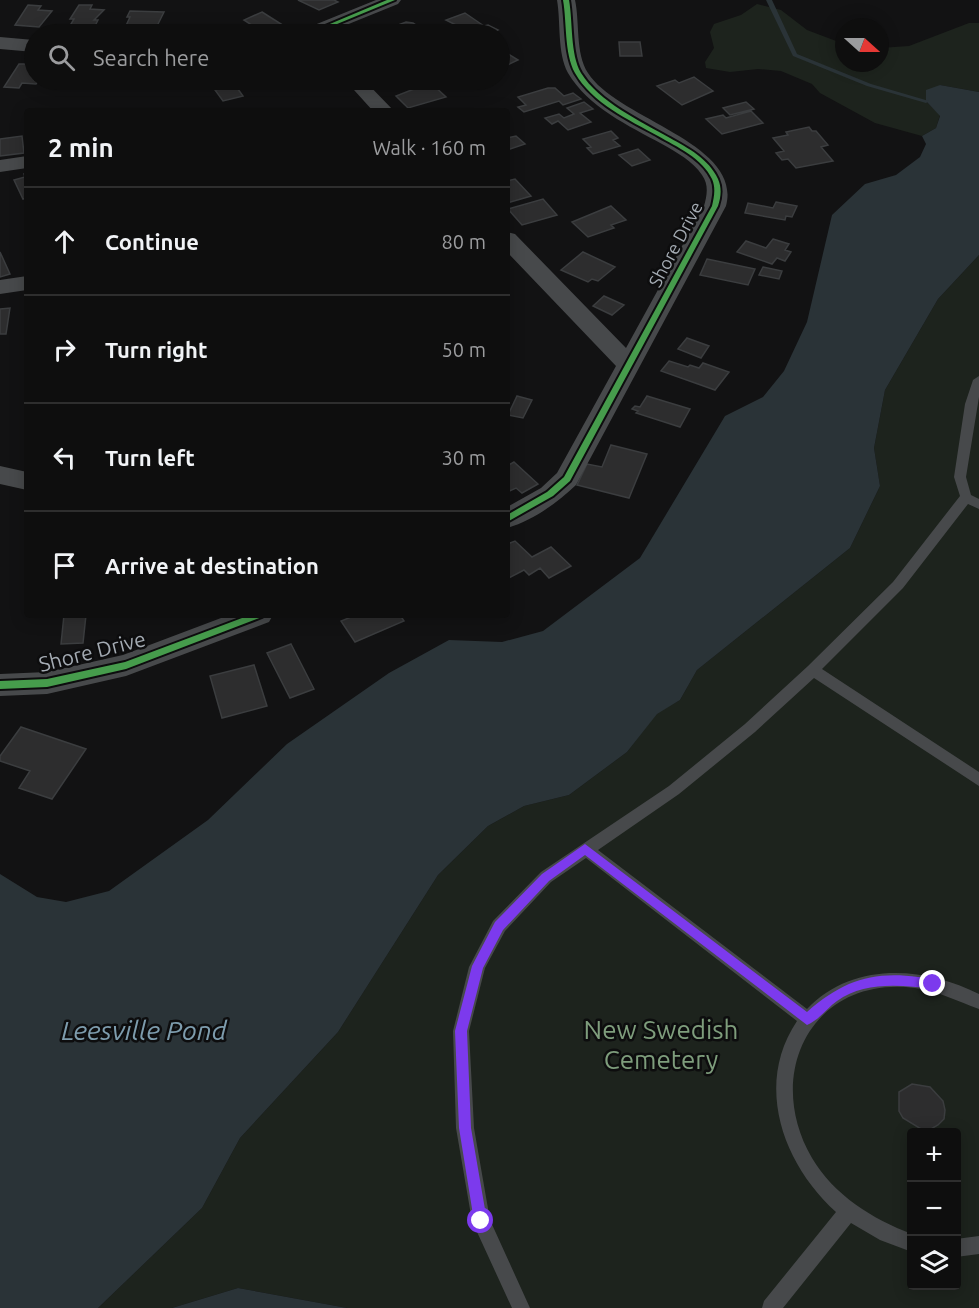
<!DOCTYPE html>
<meta charset="utf-8">
<style>
:root{--surface:#0e0e0e;--page:#1c1c1c;--text:#f1f3f6;--muted:#9b9c9e;--line:#2e2e2e}
body{margin:0;font-family:Ubuntu,sans-serif;background:var(--page);color:var(--text)}
.controls{position:absolute;right:18px;bottom:18px;display:grid;overflow:hidden;border-radius:6px;box-shadow:0 3px 15px #0003}
.controls button{width:54px;height:54px;display:grid;place-items:center;padding:0;border:0;border-bottom:2px solid var(--line);background:var(--surface);color:var(--text);font:30px sans-serif}
.compass{position:absolute;left:835px;top:18px;width:54px;height:54px;border-radius:50%;background:var(--surface);box-shadow:0 3px 15px #0003;rotate:111deg}
.stop{position:absolute;width:18px;height:18px;margin:-14px;border:4px solid #7c3aed;border-radius:50%;background:#fff}
.stop.end{background:#7c3aed;border-color:#fff;box-shadow:0 2px 6px #0008}
.list{margin:0;padding:0;list-style:none}
h2{display:flex;justify-content:space-between;align-items:center;height:78px;margin:0;padding:0 24px;font-size:26px}
h2 small{font-size:20px;font-weight:400;color:var(--muted)}
.list li{display:grid;grid-template-columns:39px 1fr auto;gap:18px;align-items:center;box-sizing:border-box;height:108px;padding:0 24px;border-top:2px solid var(--line)}
.list b{display:block;font-size:22px;white-space:nowrap}
.list em{font-size:20px;font-style:normal;color:var(--muted)}
.icon{flex:none;width:33px;height:33px;fill:none;stroke:currentColor;stroke-width:2;stroke-linecap:round;stroke-linejoin:round}
.map{position:relative;flex:none;width:979px;height:1308px;overflow:hidden}
.search{position:absolute;background:var(--surface);box-shadow:0 3px 15px #0003;left:24px;top:24px;width:486px;height:66px;display:flex;align-items:center;gap:15px;box-sizing:border-box;padding:0 21px;border-radius:33px;color:var(--muted);font-size:22px}
.panel{position:absolute;background:var(--surface);box-shadow:0 3px 15px #0003;left:24px;top:108px;width:486px;height:510px;border-radius:6px}
.map>svg:first-child{display:block}
</style>
<div class="map">
<svg width="979" height="1308" viewBox="0 0 979 1308">
<rect width="100%" height="100%" fill="#121213"/>
<!-- green -->
<path fill="#1d231d" fill-rule="evenodd" d="M757,4L781,10L807,30L844,44V63H880V48L909,46L969,23H979V92L940,85L926,101L940,115L936,128L922,136L875,123L820,93L812,84L781,71L758,69L730,72L706,68L705,62L714,48L710,32L714,24L741,15Z
M979,255V1308H347L238,1288L172,1308H98L202,1208L240,1138L338,1032L438,875L488,826L524,806L569,795L627,752L657,713L680,700L697,670L850,548L880,486L874,448L885,390L938,299ZM912,1132H956V1286H912Z"/>
<!-- water -->
<path fill="#2a3337" d="M940,85L979,92V255L938,299L885,390L874,448L880,486L850,548L697,670L680,700L657,714L627,752L569,795L524,806L488,826L438,875L338,1032L240,1138L202,1208L98,1308H0V874L37,897L66,902L109,891L208,820L287,744L389,673L449,640L502,642L543,631L640,558L725,416L763,397L784,371L807,322L832,215L865,184L896,175L920,157L926,144L922,136L936,128L940,116L926,101V90Z
M238,1288L347,1308H172Z"/>
<g fill="none" stroke-linecap="round" stroke-linejoin="round">
<!-- stream -->
<path fill="#2a3337" fill-rule="evenodd" d="M766,0H772L797,54L871,84L929,101L926,103L867,86L793,56Z"/>
</g>
<!-- building -->
<path fill="#2d2d2e" stroke="#3b3d3f" stroke-width="1.5" d="M298,0H334L338,2L319,10Z
M28,5L41,6L38,10L52,11L39,27L15,25Z
M79,5H92L90,9L104,10L94,20H98L94,28L82,32L68,29L74,19H70Z
M130,11L164,12L154,32H150L149,34L125,33L127,30H124L130,17H127Z
M262,12L281,24L264,33L244,20Z
M465,13L484,26L488,25L498,30L491,33L493,34H474L446,20Z
M406,22L413,23L429,34H401L395,31L398,30L393,27Z
M619,42H640L642,56H620Z
M500,49L518,60L503,67L500,65Z
M34,62V80H39L36,84L22,83L19,88L4,87L19,64H33Z
M694,77L713,91L682,105L657,86L675,80L679,83Z
M274,80H305L274,89L268,82Z
M427,84L429,86L433,85L446,97L408,108L396,96Z
M235,85L243,96L223,101L215,90Z
M548,88H555L564,96L573,93L581,99L563,105L559,101L524,112L518,107L526,105L518,97Z
M584,102L593,109L580,113L591,122L568,130L558,121L552,124L545,118L559,114L564,118L574,114L567,108Z
M746,102L754,109L730,115L723,108Z
M751,111L763,123L722,134L706,119L723,115L726,118Z
M809,127L812,131H816L828,145L821,147L833,161L796,168L788,159L782,160L776,153L784,151L773,138L788,135L786,132Z
M611,131L618,138L613,140L620,146L593,154L587,148L591,147L583,139Z
M22,136L24,153L0,156V139Z
M516,136L525,144L507,150V138Z
M638,149L650,160L632,166L619,155Z
M24,174H27V198L23,199L14,180L25,177Z
M515,179L531,196L507,203V181Z
M543,199L557,215L522,225L508,209Z
M776,202L797,206L792,217L786,216L785,220L745,213L748,203L773,208Z
M611,206L626,220L611,225L614,228L588,237L572,222Z
M773,239L789,244L785,250L791,252L785,261L777,258L772,264L737,252L746,241L766,248Z
M0,252L10,274L0,277Z
M583,252L615,267L598,281L592,279L588,282L561,270Z
M707,259L755,269L748,285L700,275Z
M763,267L782,271L779,279L759,275Z
M604,296L624,305L612,315L593,306Z
M10,308L6,334H0V309Z
M687,338L709,346L701,358L678,349Z
M669,361L688,367L690,365L699,368L703,363L729,372L715,390L661,371Z
M517,396L532,400L523,418L508,415Z
M647,396L690,409L680,427L636,413L638,411L632,409L635,406L640,407Z
M611,445L647,454L629,498L577,485L587,464L602,467Z
M514,462L538,484L522,493L516,488L507,492V466Z
M507,540L510,543L515,541L532,557L551,547L571,566L549,578L540,568L529,575L524,570L507,579Z
M64,615H86L83,643L61,644Z
M356,615H400L404,621L355,642L341,621Z
M291,644L314,689L290,698L267,653Z
M254,665L267,706L222,718L210,676Z
M21,727L86,749L52,799L19,788L30,771L0,761V756Z
M912,1084L930,1087L943,1101L945,1110L944,1119L938,1125L931,1129H921L903,1118L899,1111V1092Z"/>
<g fill="none" stroke-linecap="round" stroke-linejoin="round">
<!-- service -->
<path fill="#47494b" fill-rule="evenodd" d="M979,376V397L966,477L971,495L979,499V509L968,504L903,588L822,669L979,772V786L814,678L755,732L679,794L598,850L807,1009C852,961 924,966 979,994V1009C957,1001 938,991 915,988C812,975 763,1074 812,1158C834,1195 872,1219 912,1234V1252L880,1240L851,1223L783,1308H762L764,1301L836,1212C783,1164 754,1085 797,1021L586,858L551,882L505,931L485,968L469,1031L474,1128L490,1220L530,1308H512L472,1221L456,1128L453,1031L469,967L493,921L541,872L669,786L745,724L808,666L893,582L960,496L954,477L965,404L973,380Z
M979,1236V1254L956,1257V1239Z"/>
<!-- minor -->
<path fill="#47494b" fill-rule="evenodd" d="M376,0H401L398,4L324,34H300L302,30Z
M557,0H575C580,22 575,53 588,73C617,119 743,143 726,206L576,485C557,503 532,521 507,528V507L541,488L557,473L616,366L507,252V232L515,234L626,348L704,206C707,195 709,185 702,175C693,161 676,152 662,144C629,126 588,107 568,73C557,52 561,23 557,0Z
M0,37L34,40V52L0,49Z
M345,80H364L394,111H373Z
M27,156V168L0,172V160Z
M27,276V290L0,294V280Z
M0,466L27,472V490L0,484Z
M229,615H273L269,622L126,676L47,694L0,696V674L47,672L123,655Z"/>
<defs>
<path id="cycleway" d="M387,0H395L313,34H306Z
M563,0H569C573,22 570,54 581,73C599,102 640,121 670,138C688,148 709,159 718,179C722,188 721,197 718,206L570,481L553,496L507,522V515L547,492L564,477L712,206C714,197 716,188 712,179C702,158 677,147 658,136C629,120 592,103 575,73C564,53 567,22 563,0Z
M250,615H263L262,617L126,669L47,687L0,689V681L47,679L125,662Z"/>
</defs>
<!-- cycleway casing -->
<use href="#cycleway" stroke="#0d0d0e" stroke-width="4"/>
<!-- cycleway -->
<use href="#cycleway" fill="#469c4c" fill-rule="evenodd"/>
</g>
<!-- route -->
<path fill="#7c3aed" d="M585,844L807,1012C843,981 871,971 918,977C926,977 935,976 939,984L933,989C902,985 864,981 837,1001C827,1008 819,1020 807,1025L585,855L549,881L503,930L483,968L467,1031L471,1128L487,1221L485,1226L481,1228L476,1226L474,1221L459,1128L455,1031L472,966L495,922L542,874Z"/>
<g text-anchor="middle" dominant-baseline="central" stroke-width="5" stroke-linejoin="round" paint-order="stroke">
<!-- far-street labels -->
<g font-size="18" fill="#a4abb3" stroke="#0d0d0e">
<text transform="translate(675 244) rotate(-62)">Shore Drive</text>
</g>
<!-- street labels -->
<g font-size="21" fill="#a4abb3" stroke="#0d0d0e">
<text transform="translate(92 651) rotate(-14)">Shore Drive</text>
</g>
<!-- near-park labels -->
<g font-size="26" fill="#7e9d7c" stroke="#0d0d0e">
<text x="661" y="1029">New Swedish<tspan x="661" dy="30">Cemetery</tspan></text>
</g>
<!-- near-water labels -->
<g font-size="27" font-style="italic" fill="#7d9cad" stroke="#0d0d0e">
<text x="144" y="1030">Leesville Pond</text>
</g>
</g>
</svg>
<div class="controls">
<button>+</button>
<button>−</button>
<button><svg class="icon" aria-label="layers" viewBox="0 0 24 24"><path d="M12 4l9 5-9 5-9-5zM3 14l9 5 9-5"/></svg></button>
</div>
<svg class="compass" viewBox="-18 -18 36 36"><path d="M0-13l5 13h-10z" fill="#e53935"/><path d="M0 13l5-13h-10z" fill="#9b9c9e"/></svg>
<div class="stop" style="left:481px;top:1221px"></div>
<div class="stop end" style="left:933px;top:984px"></div>
<div class="search"><svg class="icon" aria-label="search" viewBox="0 0 24 24"><circle cx="10" cy="10" r="6"/><path d="M15 15l6 6"/></svg>Search here</div>
<section class="panel">
<h2>2 min<small>Walk · 160 m</small></h2>
<ul class="list">
<li><svg class="icon" aria-label="ahead" viewBox="0 0 24 24"><path d="M12 20V5M6 11l6-6 6 6"/></svg><div><b>Continue</b></div><em>80 m</em></li>
<li><svg class="icon" aria-label="right" viewBox="0 0 24 24"><path d="M7 20v-9h11M14 6l5 5-5 5"/></svg><div><b>Turn right</b></div><em>50 m</em></li>
<li><svg class="icon" aria-label="left" viewBox="0 0 24 24"><path d="M17 20v-9H6M10 6l-5 5 5 5"/></svg><div><b>Turn left</b></div><em>30 m</em></li>
<li><svg class="icon" aria-label="arrive" viewBox="0 0 24 24"><path d="M6 21V4h12l-3 4 3 4H6"/></svg><div><b>Arrive at destination</b></div></li>
</ul>
</section>
</div>
